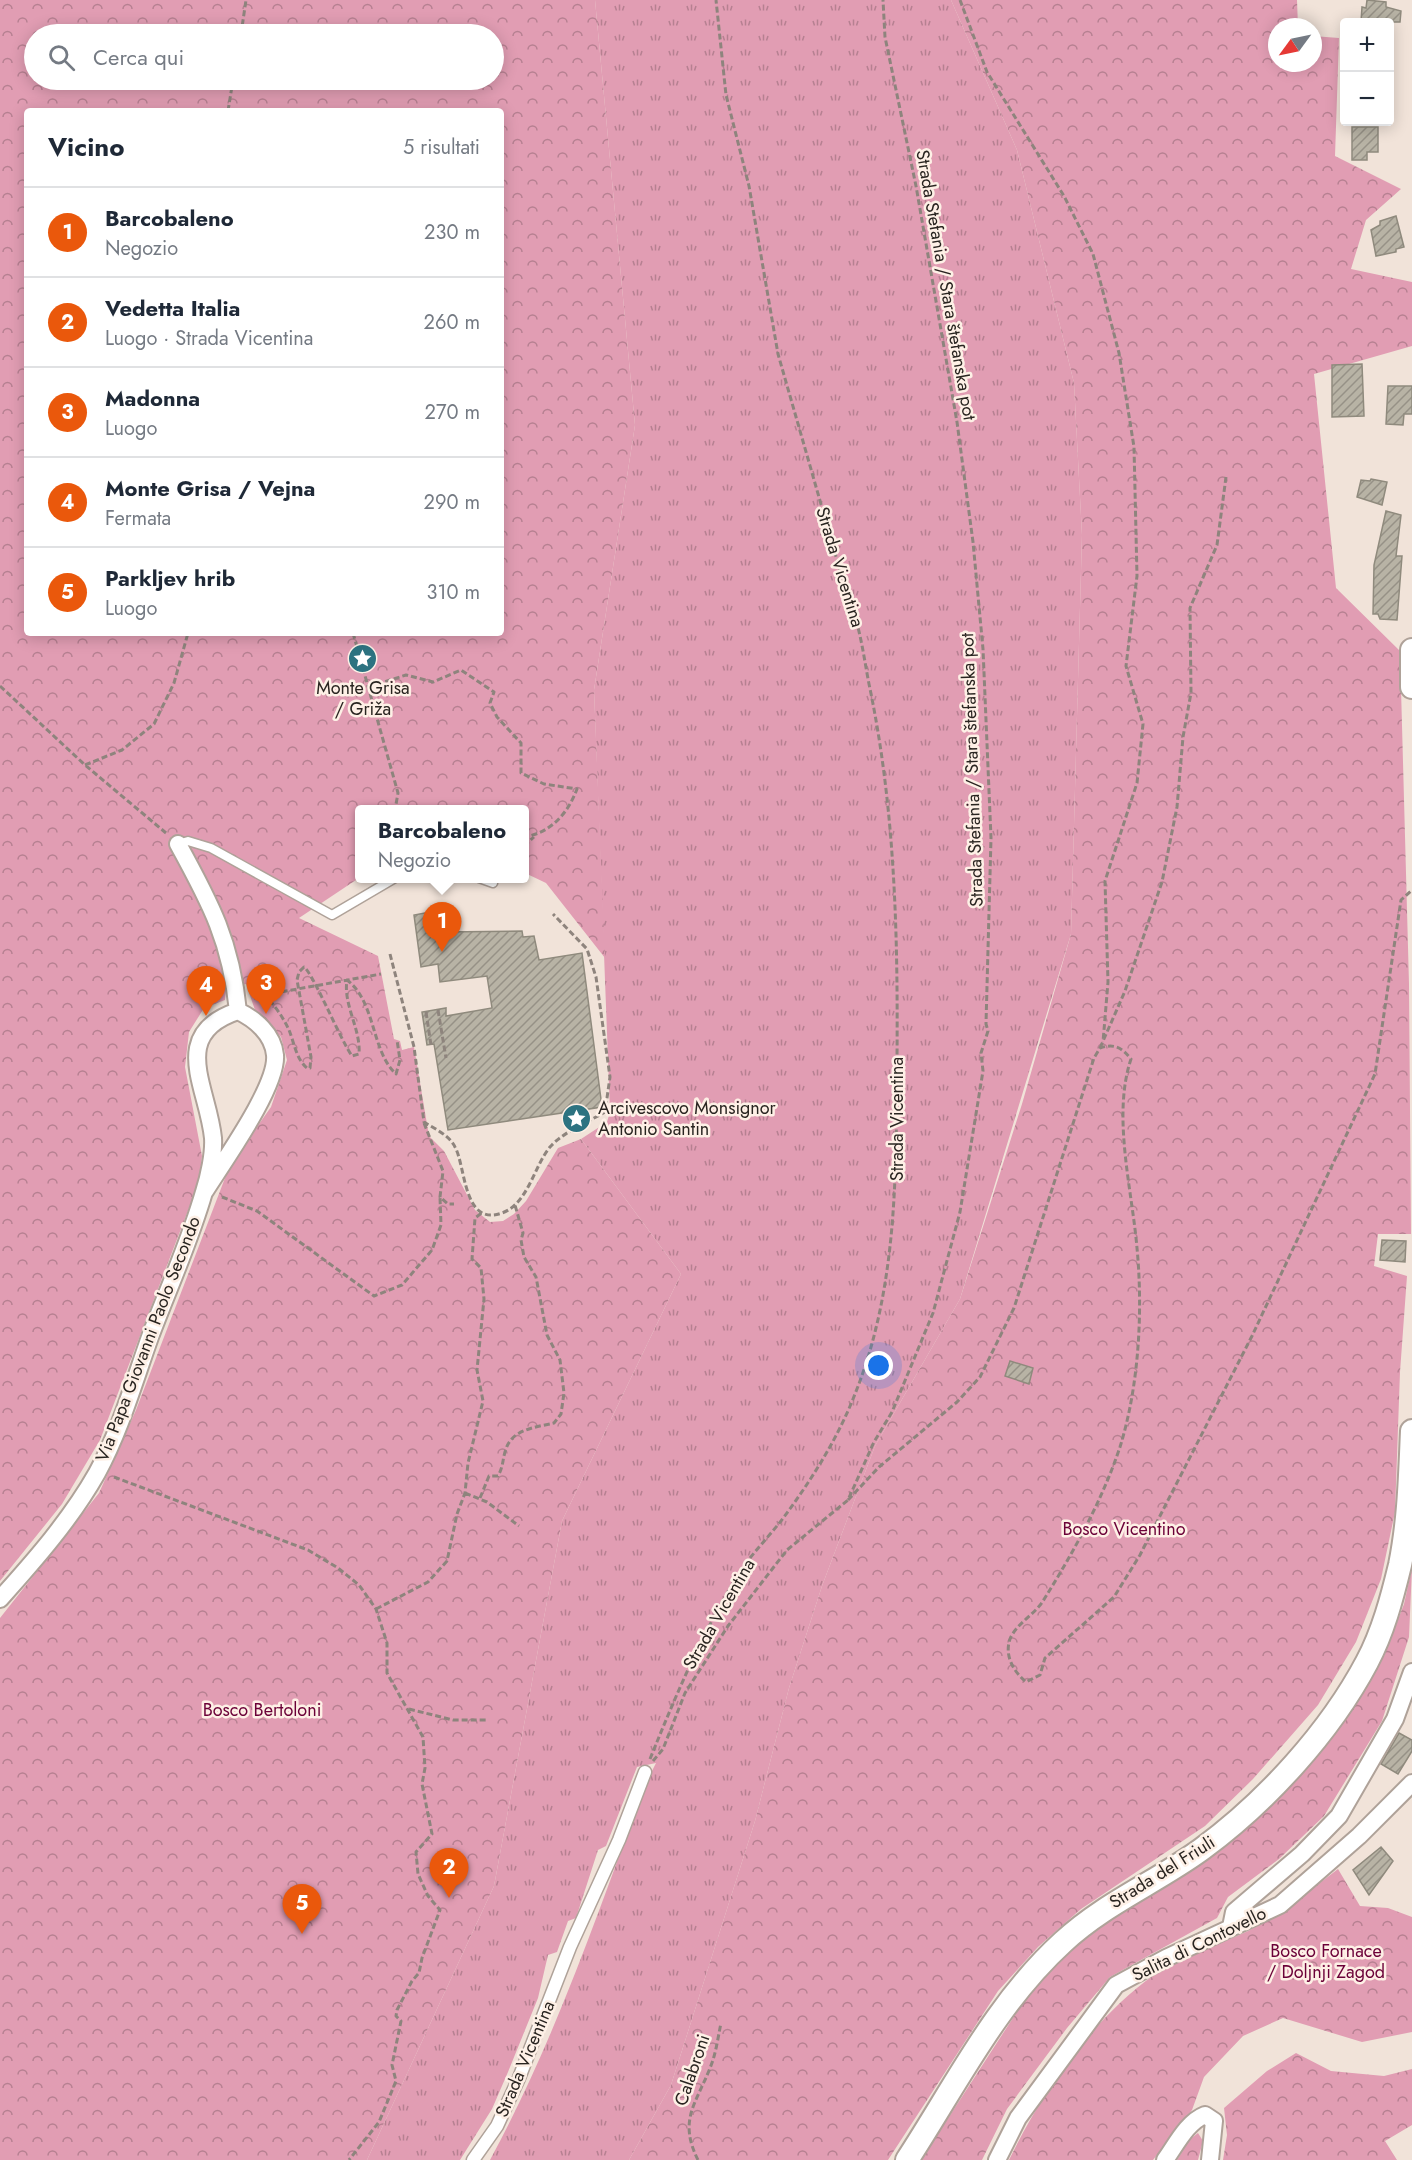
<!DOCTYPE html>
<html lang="it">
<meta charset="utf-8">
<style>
:root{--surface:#fff;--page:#f6f6f7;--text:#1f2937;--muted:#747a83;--line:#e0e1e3;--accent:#ea580c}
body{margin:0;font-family:Jost,sans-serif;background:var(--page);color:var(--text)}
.controls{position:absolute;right:18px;top:18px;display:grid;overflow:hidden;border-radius:6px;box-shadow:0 3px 15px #0003}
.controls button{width:54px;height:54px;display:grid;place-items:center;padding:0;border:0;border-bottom:2px solid var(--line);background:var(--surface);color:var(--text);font:30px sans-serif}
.compass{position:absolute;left:1268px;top:18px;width:54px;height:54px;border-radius:50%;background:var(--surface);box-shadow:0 3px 15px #0003;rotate:237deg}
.you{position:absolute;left:879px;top:1366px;width:21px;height:21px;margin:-15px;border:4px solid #fff;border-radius:50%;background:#1a73e8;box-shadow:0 0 0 9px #1a73e833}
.badge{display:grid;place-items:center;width:39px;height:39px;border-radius:50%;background:var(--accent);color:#fff;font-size:20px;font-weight:700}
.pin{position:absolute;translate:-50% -50px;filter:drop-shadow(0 2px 3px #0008)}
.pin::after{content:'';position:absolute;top:32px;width:21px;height:18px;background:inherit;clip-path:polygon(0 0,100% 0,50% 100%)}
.popup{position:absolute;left:355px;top:805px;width:174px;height:78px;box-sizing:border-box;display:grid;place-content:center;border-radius:6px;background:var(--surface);filter:drop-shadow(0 2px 4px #0005);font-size:20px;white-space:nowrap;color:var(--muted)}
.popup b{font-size:22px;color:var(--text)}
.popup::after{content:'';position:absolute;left:50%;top:100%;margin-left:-12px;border:12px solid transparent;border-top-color:var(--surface)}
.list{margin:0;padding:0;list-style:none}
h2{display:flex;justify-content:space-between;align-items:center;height:78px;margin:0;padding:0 24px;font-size:26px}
h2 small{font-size:20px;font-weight:400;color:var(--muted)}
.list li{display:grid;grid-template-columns:39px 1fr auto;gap:18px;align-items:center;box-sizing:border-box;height:90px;padding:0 24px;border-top:2px solid var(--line)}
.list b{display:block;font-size:22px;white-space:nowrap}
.list p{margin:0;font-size:20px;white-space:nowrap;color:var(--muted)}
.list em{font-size:20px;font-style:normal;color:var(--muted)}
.icon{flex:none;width:33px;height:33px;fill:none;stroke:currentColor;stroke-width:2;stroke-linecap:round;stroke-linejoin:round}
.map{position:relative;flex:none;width:1412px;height:2160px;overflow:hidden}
.search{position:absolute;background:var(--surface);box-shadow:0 3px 15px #0003;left:24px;top:24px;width:480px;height:66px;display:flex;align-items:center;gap:15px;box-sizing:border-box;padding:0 21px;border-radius:33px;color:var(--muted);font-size:22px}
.panel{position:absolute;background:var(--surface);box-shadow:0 3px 15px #0003;left:24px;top:108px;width:480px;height:528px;border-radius:6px}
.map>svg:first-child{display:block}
</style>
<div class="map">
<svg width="1412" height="2160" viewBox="0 0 1412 2160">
<defs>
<pattern id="grass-tufts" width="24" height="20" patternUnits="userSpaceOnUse" patternTransform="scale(1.5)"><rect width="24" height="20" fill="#e19db3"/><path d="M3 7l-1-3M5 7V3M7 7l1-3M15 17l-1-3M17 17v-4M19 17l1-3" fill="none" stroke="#b68091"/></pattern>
<pattern id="forest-crowns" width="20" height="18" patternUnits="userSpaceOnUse" patternTransform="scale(1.5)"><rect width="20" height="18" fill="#e19db3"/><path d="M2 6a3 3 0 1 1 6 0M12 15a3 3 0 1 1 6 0" fill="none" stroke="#b68091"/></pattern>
<pattern id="building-hatch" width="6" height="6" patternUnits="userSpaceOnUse" patternTransform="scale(1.5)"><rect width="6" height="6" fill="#b8b3a5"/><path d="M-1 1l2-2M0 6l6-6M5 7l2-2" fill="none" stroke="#969186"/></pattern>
</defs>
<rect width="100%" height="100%" fill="#f1e3d9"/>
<!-- grass -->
<path fill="url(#grass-tufts)" d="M595,0H951L1017,150L1074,383L1082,535L1071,934L960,1299L875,1446L822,1586L789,1688L755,1821L671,2085L629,2160H490C555,2040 598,1913 645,1785L656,1763L637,1767L606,1846L598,1850L576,1918L568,1921L557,1952L548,1955L538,1998L508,2072L492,2109L460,2160H367L494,1886L562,1521L681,1274L581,1139L607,1122L610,1112L594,690L635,425Z"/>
<!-- forest -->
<path fill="url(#forest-crowns)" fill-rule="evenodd" d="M0,0H595L635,425L594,690L605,958L546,883L525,873L524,810H360L359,878L299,918L378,956L394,1039L400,1041L402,1050L414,1047L429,1136L444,1151L475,1210L490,1222L503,1221L514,1214L526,1201L558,1148L581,1139L681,1274L562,1521L494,1886L367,2160H0V1618L99,1493L136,1410L230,1165L271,1107L287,1060L281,1037L255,1010L246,984L226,989L225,1000L204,1008L189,1032L185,1067L202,1156L199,1182L100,1440L62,1504L0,1581ZM34,34H494V80H34ZM27,111H501V633H27Z
M951,0H1297L1298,27H1277V63H1313V36L1339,38L1335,156L1401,189L1366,220L1351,269L1412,282V346L1314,374L1336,588L1400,651L1409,984L1411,1234H1378L1374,1266L1407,1276L1400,1372L1395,1512L1381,1579L1356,1642L1318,1705L1253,1779L1205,1826L1081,1909L1038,1947L998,1991L888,2160H629L671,2085L755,1821L789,1688L822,1586L875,1446L960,1299L1022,1104L1071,934L1082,535L1074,383L1017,150Z
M1412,1568L1409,1637L1382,1721L1324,1816L1279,1859L1228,1897L1217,1918L1110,1977L1067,2028L1007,2109L982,2160H921L1044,1970L1122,1912L1202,1862L1357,1695L1384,1656L1404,1604Z
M1338,1869L1360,1906L1388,1908L1412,1917V2032L1362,2042L1283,2018L1243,2036L1204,2077L1192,2110L1153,2160H1009C1042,2092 1091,2020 1154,1975C1178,1958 1220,1944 1248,1931C1282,1914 1309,1891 1338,1869Z
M1296,2053L1331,2071L1384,2076L1412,2069V2125L1385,2141L1397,2160H1223L1227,2135L1224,2108L1267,2071Z
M1198,2133L1203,2141L1198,2160H1177L1189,2140Z"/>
<!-- building -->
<path fill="url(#building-hatch)" stroke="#8f8a7d" stroke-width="1.5" d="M1367,0L1386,2V7L1401,11L1400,22H1361L1362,7L1366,8Z
M1352,127H1378V152H1367V160H1352Z
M1396,216L1404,247L1396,249V252L1376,256L1371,230L1380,225V221Z
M1362,364L1364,416L1332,417V365Z
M1388,386H1412V414H1404L1403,425L1386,424Z
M1371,479L1387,482L1382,505L1357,497L1361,480L1370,481Z
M1386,511L1401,515L1396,556H1402L1397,620L1380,619L1378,614H1373L1374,565Z
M441,910L443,932L522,931L523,937L534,936L539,960L582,953L602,1107L448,1130L434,1044L427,1045L422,1012L446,1008V1016L492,1008L487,976L440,982L438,964L421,967L414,915Z
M1382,1240L1406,1241L1405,1262L1380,1260Z
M1010,1361L1033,1368L1029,1384L1005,1376Z
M1399,1733L1412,1740V1751L1398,1774L1381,1764Z
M1381,1847L1393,1861L1369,1895L1353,1870Z"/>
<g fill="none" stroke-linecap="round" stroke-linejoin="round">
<defs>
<path id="service" d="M178,844L188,841L211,848L332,915L395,878
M479,878L493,883"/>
<path id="pedestrian" d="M473,2160L497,2126L519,2078L570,1947L619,1840L645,1772"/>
<path id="minor" d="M178,844C211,904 231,942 238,1011
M0,1599C35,1560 71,1519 97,1473C120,1431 134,1382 150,1337C168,1289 190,1241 204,1192C209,1177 214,1153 213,1138C208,1087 168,1034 238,1011C255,1019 273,1034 275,1055C278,1086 223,1162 205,1191
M1231,1927L1234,1912L1302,1854L1339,1816L1395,1719L1412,1672
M997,2160L1018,2118L1116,1985L1166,1958L1280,1905L1359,1836L1412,1783
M1165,2160C1176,2145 1187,2122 1205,2115L1214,2121L1210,2160"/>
<path id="secondary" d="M1412,650V687
M907,2160C956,2085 996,2003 1063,1942C1105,1903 1157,1882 1202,1849C1266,1802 1330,1732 1367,1662C1383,1632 1392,1598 1400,1565C1409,1521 1410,1476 1412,1431"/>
</defs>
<!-- service casing -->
<use href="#service" stroke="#afa299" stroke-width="11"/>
<!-- pedestrian casing -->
<use href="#pedestrian" stroke="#afa299" stroke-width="15"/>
<!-- minor casing -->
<use href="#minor" stroke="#afa299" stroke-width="20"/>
<!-- secondary casing -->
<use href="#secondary" stroke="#afa299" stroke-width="26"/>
<!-- path -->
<path stroke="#8e847d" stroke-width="3" stroke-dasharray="6 3" stroke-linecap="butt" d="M960,0L987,72L1064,196L1093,254L1119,353L1134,447L1137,576L1126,666L1143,724L1137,783L1105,881L1108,982L1103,1042
M241,34L246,0
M228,111L233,80
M353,633L398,793L395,810
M0,686L85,765L166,833
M368,687L406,675L433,682L461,670L494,692L490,703L497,717L521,743V773L544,784L577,789C568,813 551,833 524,837
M85,765L122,750L154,724L174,683L188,633
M524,846L534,837
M390,954L414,1047L424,1122C435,1129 449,1135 455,1147C466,1167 463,1227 502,1213C528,1204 534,1166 550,1147C563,1132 588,1122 605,1112L610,1077L596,977L587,949L553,914
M264,995L381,974
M254,998L264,995C274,1004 283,1017 289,1030C294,1042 296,1059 307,1068H310L311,1057L297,980L299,972L304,967C313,973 340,1039 352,1056L359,1054C361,1029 343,1005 347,980C376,1002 371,1051 396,1074L400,1060L397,1040
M438,1010L446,1058
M426,1012L431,1045
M1100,1048L1125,991L1162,882L1177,807L1183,737L1191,693L1190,608L1217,545L1226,477
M424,1123L443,1171L440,1197L448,1204H454
M222,1197L257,1211L374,1296L402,1285L432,1250L441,1225L440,1197
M114,1477L308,1550L338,1568L359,1585L376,1609L387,1643V1673L423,1737L425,1768L422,1784L432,1834L416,1852L418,1874L428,1896L440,1910L422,1958L419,1973L412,1981L397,2010L396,2016L401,2021L392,2065L396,2081L379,2122L349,2160
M465,1493L487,1502L519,1526
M480,1498L489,1476H498C504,1465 502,1460 506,1449C512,1429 537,1427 554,1423L561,1414L564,1393L560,1360L547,1335L536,1277L524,1257L521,1240L523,1233L515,1205
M848,1500L879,1467L957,1402L980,1377L1014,1308L1094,1058L1100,1048C1115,1043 1122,1048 1131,1059C1112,1116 1132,1189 1137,1248C1143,1311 1139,1386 1120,1447C1102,1501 1073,1553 1043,1601C1035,1614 1016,1624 1010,1639C1004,1656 1014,1672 1026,1682L1040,1675L1045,1658L1114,1597L1140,1555L1252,1336L1375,1074L1401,900L1412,890
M376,1609L428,1582L447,1561L457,1514L465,1493L468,1463L483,1401L477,1370L484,1299L481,1268L472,1259L475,1218L483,1212
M409,1709L453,1720H487
M650,1759C676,1695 702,1633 738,1575C751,1554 769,1537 784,1517C812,1479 838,1438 855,1394C898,1287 896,1172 897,1059C898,934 895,807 869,684C863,653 860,624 847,595L778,354L749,186L726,95L716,0
M653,1761L663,1749L685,1693L728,1626L787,1550L848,1500L874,1442L892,1412L933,1313L960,1212L983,1071L981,1053L988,1031L986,1024L991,838L983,649L973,542L957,422L916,186L885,37L883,0
M698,2160C678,2120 696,2104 710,2068C716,2054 718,2037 721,2023"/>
<!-- service -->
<use href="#service" stroke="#fff" stroke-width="8"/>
<!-- pedestrian -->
<use href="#pedestrian" stroke="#fff" stroke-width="12"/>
<!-- minor -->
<use href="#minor" stroke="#fff" stroke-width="16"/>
<!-- secondary -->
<use href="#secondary" stroke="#fff" stroke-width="22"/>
</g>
<!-- icons -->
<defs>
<symbol id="sight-disc" viewBox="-11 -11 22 22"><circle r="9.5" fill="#2d7381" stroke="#fef0e6"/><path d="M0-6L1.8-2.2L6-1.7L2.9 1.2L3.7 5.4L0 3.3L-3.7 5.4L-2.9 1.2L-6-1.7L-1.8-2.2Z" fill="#fff"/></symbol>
</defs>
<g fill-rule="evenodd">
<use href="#sight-disc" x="346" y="642" width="33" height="33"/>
<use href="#sight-disc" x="560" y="1102" width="33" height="33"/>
</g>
<g text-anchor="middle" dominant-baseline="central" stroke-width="5" stroke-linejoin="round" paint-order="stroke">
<!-- street labels -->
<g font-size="18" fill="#292420" stroke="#fef0e6">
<text transform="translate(946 285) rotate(80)">Strada Stefania / Stara štefanska pot</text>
<text transform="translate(840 567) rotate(73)">Strada Vicentina</text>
<text transform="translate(972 770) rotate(-92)">Strada Stefania / Stara štefanska pot</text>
<text transform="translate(897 1119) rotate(-90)">Strada Vicentina</text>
<text transform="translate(148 1339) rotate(-69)">Via Papa Giovanni Paolo Secondo</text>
<text transform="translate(719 1614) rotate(-60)">Strada Vicentina</text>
<text transform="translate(1162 1872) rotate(-32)">Strada del Friuli</text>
<text transform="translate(1199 1944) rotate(-26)">Salita di Contovello</text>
<text transform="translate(525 2059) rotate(-67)">Strada Vicentina</text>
<text transform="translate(692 2070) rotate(-71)">Calabroni</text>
</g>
<!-- poi labels -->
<g font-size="18" fill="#292420" stroke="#fef0e6">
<text x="363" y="688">Monte Grisa<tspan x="363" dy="21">/ Griža</tspan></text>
<text x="598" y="1108" text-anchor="start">Arcivescovo Monsignor<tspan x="598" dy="21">Antonio Santin</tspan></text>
</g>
<!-- park labels -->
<g font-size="18" fill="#6b0138" stroke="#fef0e6">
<text x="1124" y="1529">Bosco Vicentino</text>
<text x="262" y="1710">Bosco Bertoloni</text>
<text x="1326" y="1951">Bosco Fornace<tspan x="1326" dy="21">/ Doljnji Zagod</tspan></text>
</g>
</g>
</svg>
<div class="controls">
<button>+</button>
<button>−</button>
</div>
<svg class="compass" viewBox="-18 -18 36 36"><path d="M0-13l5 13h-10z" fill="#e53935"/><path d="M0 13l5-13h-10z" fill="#747a83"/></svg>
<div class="you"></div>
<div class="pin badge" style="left:442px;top:952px">1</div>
<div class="popup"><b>Barcobaleno</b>Negozio</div>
<div class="pin badge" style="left:449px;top:1898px">2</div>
<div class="pin badge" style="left:266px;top:1014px">3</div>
<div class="pin badge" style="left:206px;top:1016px">4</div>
<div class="pin badge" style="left:302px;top:1934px">5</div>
<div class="search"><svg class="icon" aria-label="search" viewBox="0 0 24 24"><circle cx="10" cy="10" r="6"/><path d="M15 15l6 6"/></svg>Cerca qui</div>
<section class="panel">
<h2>Vicino<small>5 risultati</small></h2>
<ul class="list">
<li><span class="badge">1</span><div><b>Barcobaleno</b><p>Negozio</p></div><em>230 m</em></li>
<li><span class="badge">2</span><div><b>Vedetta Italia</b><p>Luogo · Strada Vicentina</p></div><em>260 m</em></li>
<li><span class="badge">3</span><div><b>Madonna</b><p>Luogo</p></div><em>270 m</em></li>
<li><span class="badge">4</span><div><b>Monte Grisa / Vejna</b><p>Fermata</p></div><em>290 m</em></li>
<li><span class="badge">5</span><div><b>Parkljev hrib</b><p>Luogo</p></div><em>310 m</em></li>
</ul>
</section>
</div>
